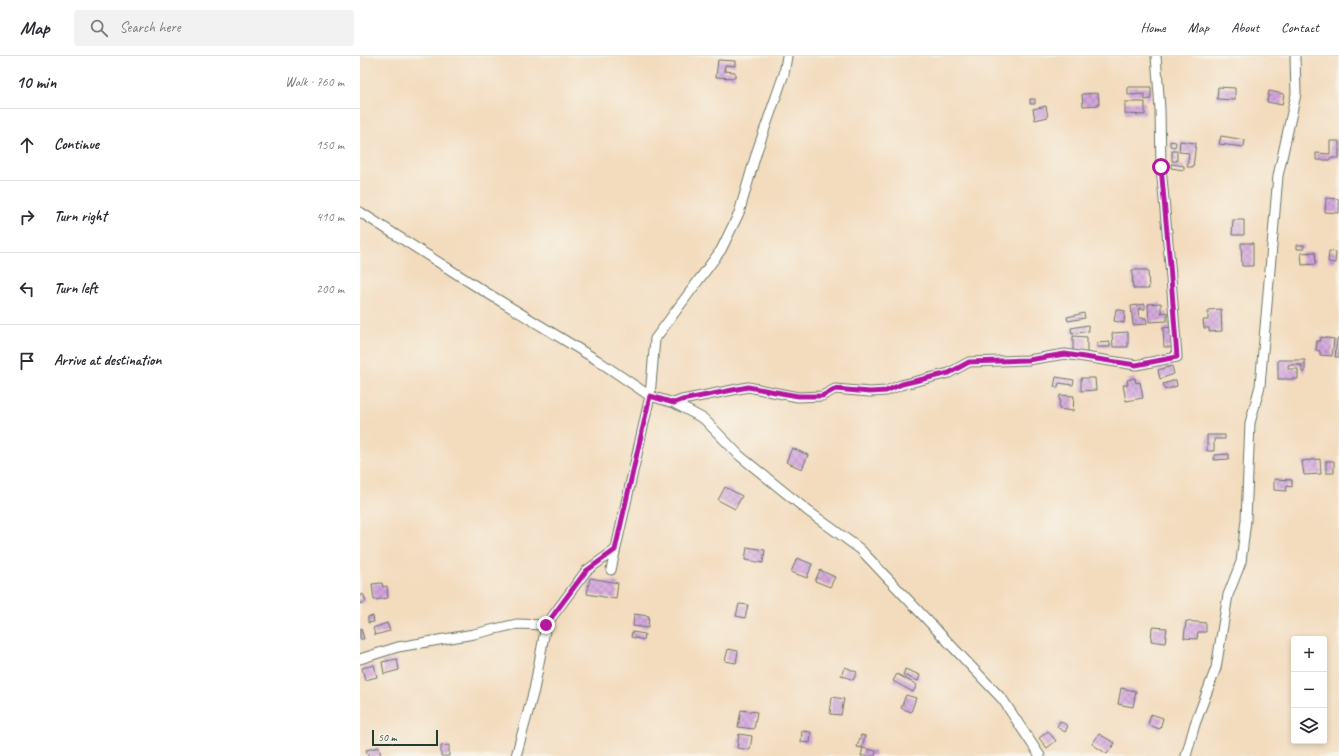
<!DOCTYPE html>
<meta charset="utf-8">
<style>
:root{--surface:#fff;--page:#f2f2f3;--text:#2b2b33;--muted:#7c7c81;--line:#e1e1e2}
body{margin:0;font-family:Caveat,sans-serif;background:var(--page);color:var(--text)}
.controls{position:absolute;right:12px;bottom:12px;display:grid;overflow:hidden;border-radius:4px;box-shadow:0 2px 6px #0003}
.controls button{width:36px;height:36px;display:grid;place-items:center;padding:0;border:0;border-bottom:1px solid var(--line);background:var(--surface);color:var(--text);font:20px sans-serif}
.scale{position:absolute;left:12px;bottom:10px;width:66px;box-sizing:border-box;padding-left:4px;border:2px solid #1f3d34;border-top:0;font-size:11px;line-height:14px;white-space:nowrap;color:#1f3d34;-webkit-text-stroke:3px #f7f3e8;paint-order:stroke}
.stop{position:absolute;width:12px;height:12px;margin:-9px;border:3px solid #b5179e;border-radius:50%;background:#fff}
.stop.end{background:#b5179e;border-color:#fff;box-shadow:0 1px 4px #0008}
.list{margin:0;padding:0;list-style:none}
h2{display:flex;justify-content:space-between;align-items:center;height:52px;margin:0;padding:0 16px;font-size:17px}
h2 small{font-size:13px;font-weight:400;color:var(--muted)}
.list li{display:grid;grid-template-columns:26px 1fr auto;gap:12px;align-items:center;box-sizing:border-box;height:72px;padding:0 16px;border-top:1px solid var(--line)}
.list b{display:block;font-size:15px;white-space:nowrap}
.list em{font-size:13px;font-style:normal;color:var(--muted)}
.icon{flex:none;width:22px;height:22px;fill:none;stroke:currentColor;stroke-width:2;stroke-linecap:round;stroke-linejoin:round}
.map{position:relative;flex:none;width:979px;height:700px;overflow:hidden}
header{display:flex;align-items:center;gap:24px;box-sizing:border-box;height:56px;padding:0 20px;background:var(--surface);border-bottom:1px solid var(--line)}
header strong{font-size:19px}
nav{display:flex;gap:22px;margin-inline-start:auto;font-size:14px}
.search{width:280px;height:36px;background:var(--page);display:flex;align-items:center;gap:10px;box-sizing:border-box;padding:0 14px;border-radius:4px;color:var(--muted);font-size:15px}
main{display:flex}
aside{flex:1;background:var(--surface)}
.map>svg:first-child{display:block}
</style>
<header>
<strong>Map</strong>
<div class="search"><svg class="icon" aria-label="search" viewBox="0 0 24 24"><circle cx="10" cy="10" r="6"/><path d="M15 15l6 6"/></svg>Search here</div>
<nav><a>Home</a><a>Map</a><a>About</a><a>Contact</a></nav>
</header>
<main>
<aside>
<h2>10 min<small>Walk · 760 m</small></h2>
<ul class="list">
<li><svg class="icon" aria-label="ahead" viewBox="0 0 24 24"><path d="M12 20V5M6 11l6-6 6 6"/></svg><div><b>Continue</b></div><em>150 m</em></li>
<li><svg class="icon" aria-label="right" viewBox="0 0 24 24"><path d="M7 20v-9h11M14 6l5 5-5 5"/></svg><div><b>Turn right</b></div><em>410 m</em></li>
<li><svg class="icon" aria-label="left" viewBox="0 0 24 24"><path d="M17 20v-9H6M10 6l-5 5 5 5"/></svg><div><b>Turn left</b></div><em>200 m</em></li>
<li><svg class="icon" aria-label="arrive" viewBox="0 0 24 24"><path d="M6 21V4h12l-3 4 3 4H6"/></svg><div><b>Arrive at destination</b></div></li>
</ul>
</aside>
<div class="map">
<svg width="979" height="700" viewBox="0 0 979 700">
<defs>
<pattern id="building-cross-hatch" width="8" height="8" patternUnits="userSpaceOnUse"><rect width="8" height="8" fill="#d4a6de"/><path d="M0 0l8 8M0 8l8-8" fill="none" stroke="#ab88b5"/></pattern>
</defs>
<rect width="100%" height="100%" fill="#f7f3e8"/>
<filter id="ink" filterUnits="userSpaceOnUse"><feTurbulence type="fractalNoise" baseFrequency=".025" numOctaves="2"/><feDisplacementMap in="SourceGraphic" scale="8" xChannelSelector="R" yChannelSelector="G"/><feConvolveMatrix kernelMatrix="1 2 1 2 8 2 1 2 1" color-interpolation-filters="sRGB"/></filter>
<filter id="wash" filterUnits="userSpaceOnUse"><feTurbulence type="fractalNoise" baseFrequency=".012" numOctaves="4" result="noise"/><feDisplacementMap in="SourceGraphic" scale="16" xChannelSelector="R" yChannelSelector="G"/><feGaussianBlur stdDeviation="0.9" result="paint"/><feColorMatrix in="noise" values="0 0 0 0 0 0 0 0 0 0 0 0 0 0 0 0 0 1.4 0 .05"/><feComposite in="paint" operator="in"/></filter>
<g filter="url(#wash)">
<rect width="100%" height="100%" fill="#f3dcbe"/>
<g id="blocks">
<!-- building -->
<path fill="url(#building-cross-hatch)" d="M358,4L375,5V10L365,9L364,15L375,16V22L356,21Z
M768,31H791V43L785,44V38L768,39Z
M858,31L875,32V44L857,43Z
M909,35L924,38L922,49L907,46Z
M738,37L739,49L723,50L722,38Z
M670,43H675V48H670Z
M765,46H785V59L765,58Z
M686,50L688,61L675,64L673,53Z
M861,80L885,84L884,91L859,88Z
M810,85L816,86L815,91L810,90Z
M820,85L836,87L833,111H827L829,97L819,96Z
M970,85H979V102H970V104H956V97L970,98Z
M812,95H817V105H812Z
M811,108L824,110V114L811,112Z
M966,142L979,143V157L965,156Z
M873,164H884V179H872Z
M881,187H893V210H882Z
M937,189H944V193H937Z
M969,195L976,196L975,207L968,206Z
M955,196L956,208L942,209L941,197Z
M772,214H788L789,233H773Z
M801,247V257L807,256V265L789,266L788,248Z
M785,248V253H778L779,262H786L787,268L773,269L771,250Z
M756,253L765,255L764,267L754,265Z
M861,253L862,275L849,276V272H844L843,264H848V254Z
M724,257L725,262L708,265L707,261Z
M728,269L729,275L712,278L711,272Z
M811,271L812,291H804L803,272Z
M768,276V291H753L752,277Z
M713,280L727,281V297H713Z
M961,281L974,283L972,300L960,299V295L956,294L957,285H960Z
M977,283H979V301H975Z
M750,286V291H737V287Z
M918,304H945V316H942V309H928V313H938V323H918Z
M812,310L814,318L800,323L798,314Z
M696,321L714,324L713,329L699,327L698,332L694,331Z
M721,322H735L736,334L721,335Z
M775,322L776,327L780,326L783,342L766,345L763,329H768L767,324Z
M816,324L817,330L805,334L803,328Z
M700,339L714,340L713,355L699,353Z
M847,379H865V383H854V395H847Z
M432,392L448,399L442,413L426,406Z
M869,398V403L854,404V399Z
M960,403L961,418L944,419L942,405Z
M966,405H974V417H966Z
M914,423L932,424V431L927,430L926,435L914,434Z
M365,431L382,440L375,453L358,444Z
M387,491L405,494L403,507L385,504Z
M437,502L452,508L447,522L431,516Z
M460,514L475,521L470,531L455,525Z
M230,522L258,527L256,543L227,538Z
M22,527L23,531L27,530L28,542L14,544L12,528Z
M3,538L6,545L0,548V539Z
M379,548L388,549L385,562L376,560Z
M274,558L289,560L288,572L273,570Z
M13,560L14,566L8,567V561Z
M826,565L846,567V576H838L837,583L824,582Z
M27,567L30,575L15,579L13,572Z
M792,571L807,572L805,587L791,585Z
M1,572L4,583H0V573Z
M272,576L285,578L284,584L271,581Z
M368,593L378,595L376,607L365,605Z
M37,603L39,614L24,618L22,606Z
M14,609L17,621L5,624L2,612Z
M485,611L497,616L493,624L481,619Z
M545,613L560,619L558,625L543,619Z
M537,618L557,629L553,636L533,625Z
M761,632L776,635L773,651L758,648Z
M546,639L556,642L551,656L541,652Z
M472,641L484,643L481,659L470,658Z
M381,654L397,656L394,673L378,671Z
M791,658L803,662L800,673L788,669Z
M700,665L708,670L705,676L697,671Z
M442,675L451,676L450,687L441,686Z
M688,675L696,685L687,692L679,682Z
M379,678L392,680L390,694L377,692Z
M739,678L755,687L747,698L732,688Z
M501,679L505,680L502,692L497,691Z
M89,689V700H81V690Z
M19,691L21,700H8L6,694Z
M503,692L516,695L515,700H501Z"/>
</g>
</g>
<g filter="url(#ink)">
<use href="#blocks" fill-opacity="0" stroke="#697564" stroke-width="1"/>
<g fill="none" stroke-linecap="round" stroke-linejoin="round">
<defs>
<path id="minor" d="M0,156L114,229L237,304L290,340L295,283L361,194L379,157L397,95L424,18L427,0
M314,347L322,344L388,331L438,341L462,340L475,333L510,336L526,335L541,329L589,317L609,306L668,304L705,298L776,309L817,301L810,209L801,111L800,53L796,0
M251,514L290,340L314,347L344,363L380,400L448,455L500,493L643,644L680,700
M0,603L38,591L114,578L157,568L186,569
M156,700L174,634L186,569L226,515L255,494
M826,700L835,668L856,612L868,539L881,506L886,464L890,367L900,330L918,120L936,38L935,0"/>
</defs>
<!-- minor casing -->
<use href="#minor" stroke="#697564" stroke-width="11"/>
<!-- minor -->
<use href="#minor" stroke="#fff" stroke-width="9"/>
</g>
</g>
<g fill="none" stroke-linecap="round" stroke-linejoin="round" filter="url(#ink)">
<!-- route -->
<path stroke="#b5179e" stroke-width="5" d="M186,569L226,515L255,494L290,340L314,347L322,344L388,331L438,340H462L475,333L510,336L526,335L542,328L589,317L609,306L668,304L705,298L776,309L817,301L810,209L801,111"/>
</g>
</svg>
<div class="controls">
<button>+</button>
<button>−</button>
<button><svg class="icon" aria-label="layers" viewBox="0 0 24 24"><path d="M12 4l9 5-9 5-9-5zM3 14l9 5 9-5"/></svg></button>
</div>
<div class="scale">50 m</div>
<div class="stop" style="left:801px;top:111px"></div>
<div class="stop end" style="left:186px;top:569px"></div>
</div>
</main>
